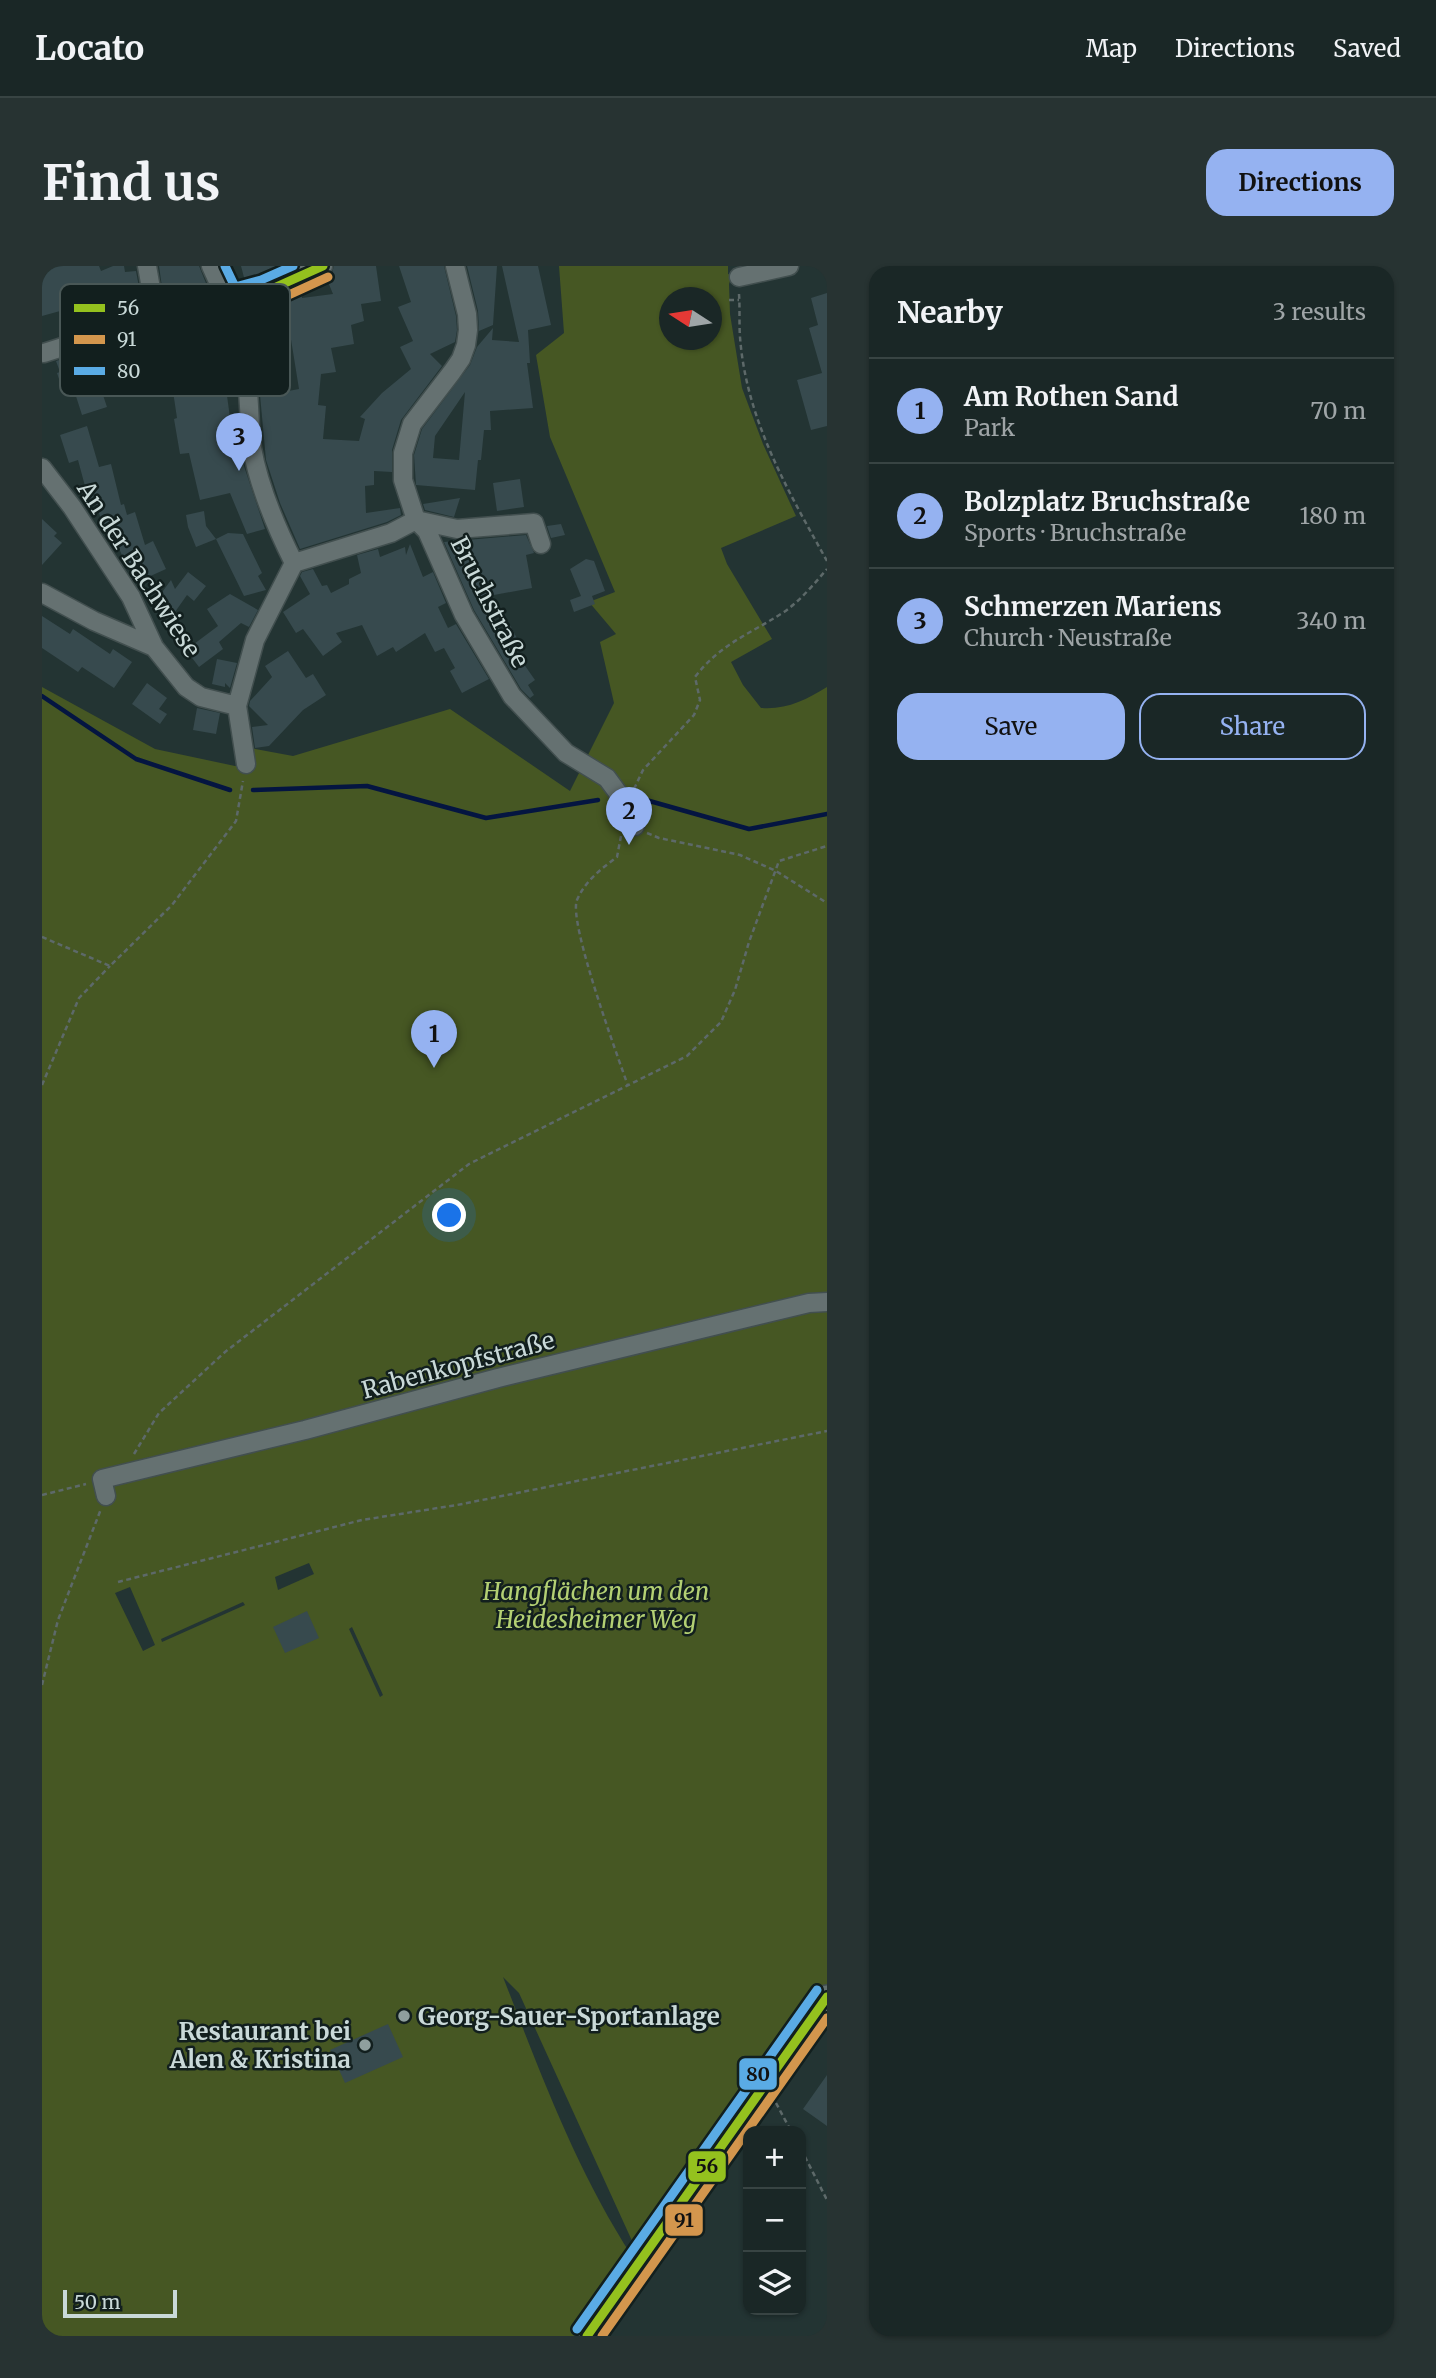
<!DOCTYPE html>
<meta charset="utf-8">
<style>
:root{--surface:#1a2726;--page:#273332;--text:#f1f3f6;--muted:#9fa5a7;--line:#384443;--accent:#95b2f1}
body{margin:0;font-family:Merriweather,serif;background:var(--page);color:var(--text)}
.controls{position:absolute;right:21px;bottom:21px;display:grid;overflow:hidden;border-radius:14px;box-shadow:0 2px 5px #0004}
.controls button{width:63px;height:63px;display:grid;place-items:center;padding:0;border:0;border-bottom:2px solid var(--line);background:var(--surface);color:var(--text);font:35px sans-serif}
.compass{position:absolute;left:617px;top:21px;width:63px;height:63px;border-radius:50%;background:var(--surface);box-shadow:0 2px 5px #0004;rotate:282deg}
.scale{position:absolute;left:21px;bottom:18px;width:114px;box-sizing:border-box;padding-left:7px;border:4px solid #c9d9d8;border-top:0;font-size:19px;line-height:24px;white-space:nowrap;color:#c9d9d8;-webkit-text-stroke:5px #121f1e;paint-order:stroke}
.you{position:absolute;left:408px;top:950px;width:24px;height:24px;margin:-18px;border:5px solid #fff;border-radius:50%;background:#1a73e8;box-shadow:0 0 0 10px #1a73e833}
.badge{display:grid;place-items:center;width:46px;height:46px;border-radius:50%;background:var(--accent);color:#111;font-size:23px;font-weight:700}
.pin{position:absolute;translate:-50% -58px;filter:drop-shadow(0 2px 4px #0008)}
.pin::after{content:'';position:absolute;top:37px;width:24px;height:21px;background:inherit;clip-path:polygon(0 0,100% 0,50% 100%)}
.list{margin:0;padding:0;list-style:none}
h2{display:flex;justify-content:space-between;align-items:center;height:91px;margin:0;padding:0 28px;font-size:30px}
h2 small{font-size:23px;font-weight:400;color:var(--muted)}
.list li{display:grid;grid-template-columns:46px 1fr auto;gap:21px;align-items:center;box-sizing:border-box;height:105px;padding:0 28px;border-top:2px solid var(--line)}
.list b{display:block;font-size:26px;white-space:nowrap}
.list p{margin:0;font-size:23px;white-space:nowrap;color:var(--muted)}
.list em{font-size:23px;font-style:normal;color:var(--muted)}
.actions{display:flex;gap:14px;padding:21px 28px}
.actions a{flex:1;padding:16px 0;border:2px solid var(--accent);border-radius:21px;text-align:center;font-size:24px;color:var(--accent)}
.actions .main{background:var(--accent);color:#111}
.icon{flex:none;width:38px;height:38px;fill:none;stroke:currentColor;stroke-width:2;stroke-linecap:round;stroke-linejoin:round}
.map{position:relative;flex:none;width:785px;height:2070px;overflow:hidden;border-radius:21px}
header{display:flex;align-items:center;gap:42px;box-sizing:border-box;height:98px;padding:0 35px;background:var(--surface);border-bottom:2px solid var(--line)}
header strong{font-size:33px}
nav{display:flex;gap:38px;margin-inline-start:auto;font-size:24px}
.intro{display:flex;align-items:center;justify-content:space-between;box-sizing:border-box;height:168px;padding:0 42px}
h1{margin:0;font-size:49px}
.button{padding:18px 32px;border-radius:21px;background:var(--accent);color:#111;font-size:24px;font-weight:700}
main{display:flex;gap:42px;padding:0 42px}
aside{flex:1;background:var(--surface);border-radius:21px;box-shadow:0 2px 5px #0004}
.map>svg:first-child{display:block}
</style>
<header>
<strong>Locato</strong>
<nav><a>Map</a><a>Directions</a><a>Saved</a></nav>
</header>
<div class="intro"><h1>Find us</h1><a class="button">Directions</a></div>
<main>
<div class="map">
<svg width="785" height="2070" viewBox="0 0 785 2070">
<rect width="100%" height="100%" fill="#233433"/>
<!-- green -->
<path fill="#465723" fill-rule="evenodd" d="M517,0H686V8L690,9L687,18L688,48L700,122L721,178L754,250L679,282L685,298L730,373L689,396L701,419L719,442C744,444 764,434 785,421V1718L607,1966L596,1970L591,1977L477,1727L461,1711C498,1806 534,1904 590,1990L535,2070H0V421L113,483L193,500H199L208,482L251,490L408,443L528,525L572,437L558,376L574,368L547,336L573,326L508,171L494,89L522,67ZM628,32H670V74H628ZM267,1297L272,1308L236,1324L233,1311ZM88,1321L113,1379L101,1385L73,1327ZM201,1336L203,1339L120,1376L119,1373ZM310,1361L341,1429L338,1431L307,1363Z"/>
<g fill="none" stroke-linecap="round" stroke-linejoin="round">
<!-- stream -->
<path stroke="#041541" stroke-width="4.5" d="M0,430L94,493L188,524
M211,524L325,520L444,552L556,534
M604,534L707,563L785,548"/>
</g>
<!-- building -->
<path fill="#374a4e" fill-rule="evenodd" d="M0,0H57L59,5L71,0H82L83,6L94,5L101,43L36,64L29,42L0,50Z
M117,0H157L168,27L129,36L127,27L121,28Z
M199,0H253L219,15L204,19Z
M292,0H334L339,35L319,38L322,55L309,59L312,78L289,82L294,106L279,108L276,139L284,140L281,173L317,175L323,153L318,151L340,127L369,103L358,81L371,75L356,41L369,36L357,0H402L414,50L415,64L413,76L388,88L400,100L359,154L350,184V206L332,205V219L323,220L324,247L358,242L359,249L345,256L258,283L238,237L224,194L217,118L240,121L241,126L257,123L242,30L259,22L260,32L291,28L284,11L290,7Z
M425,0H455L451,59L437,65L436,45Z
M460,0H496L509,59L486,64L488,97H485L491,142L448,145L449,164H442L439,194H436L433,224L374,219L372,189L380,163L428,99L435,81L451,62L450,74L477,76ZM423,126L417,194L391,192L393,170Z
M785,27V160L769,164L755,114L780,107L767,62L776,59L769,32Z
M177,48L183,66L141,77L148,107L135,110L151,112L153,118L183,115L189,159L197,158L202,200L223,263L205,268L188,227L158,234L147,187L138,188L132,153L135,152L129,112H127L123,91L91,100L95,113L59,123L65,141L40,149L32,124L27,125L24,117L19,119L15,107L18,106L14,95L105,66L107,71L136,64L135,58Z
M45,160L57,201L69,198L79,239L82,238L85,249L93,246L103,279L111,275L124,303L93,317L72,272L65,273L53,234L47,235L36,194L27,197L18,169Z
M478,213L482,241L455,245L451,217Z
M418,232L412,251L383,244L381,238Z
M162,245L164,260L174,273L154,281L146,261L144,249Z
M0,253L15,267L12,270L20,277L0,299Z
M519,258L523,269L509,272L505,260Z
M186,267L201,268L220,307L216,310L224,324L202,330L174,273Z
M484,269L492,287L484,289L490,322L441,331L458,364L468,359L479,380L472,384L493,414L486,419L492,429L488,432L479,423L432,344L402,276Z
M368,278L381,311L391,306L404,337L396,341L406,362L414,358L447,413L420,427L408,405L413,402L402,382L393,386L383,367L354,386L351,381L335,390L320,359L294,367L300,376L281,390L261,363L254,367L241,346L268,328L258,310L260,306L271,303L280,320L285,319L289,327L307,318V313L319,307L315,289L336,283L338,291L363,281L364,289Z
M544,293L552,295L563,325L550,330L553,338L532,346L528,334L539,330L528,303Z
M146,306L164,320L152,335L145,329L133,346L115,333L129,314L133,323Z
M188,328L216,344L207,361L199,357L177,376L181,383L157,401L144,384L176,360L165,343Z
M0,350L28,368L31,363L68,388L71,383L90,396L72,422L40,401L36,406L0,382Z
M246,385L264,412L271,408L284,429L261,444L227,480L213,482L210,461L226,459L207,440L208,435L230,411L223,400Z
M175,393L195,397L188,422L183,417V421L170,418Z
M105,417L125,432L117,443L125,448L118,458L90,438Z
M155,442L178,447L174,468L151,464Z
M265,1345L277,1372L243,1387L231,1361Z
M346,1758L361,1791L303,1817L288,1784Z
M785,1809V1860L761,1843Z"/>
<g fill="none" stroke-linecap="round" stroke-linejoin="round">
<defs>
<path id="minor" d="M105,0L114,51
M169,0C186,36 201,77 205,117C208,139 207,161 210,182C217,222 234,261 252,297
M413,0L425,48L426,64L424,79L419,93L410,106L370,158L361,187V214L374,254L385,265L422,349L470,430L524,487L565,512L576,527L584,550L593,560
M697,11L747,0
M2,87L114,51L223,26L281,0
M0,202L30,241L89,331L112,381L144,421L159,431L195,440
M374,254L415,263L492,257L499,278
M0,327L52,355L112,381
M204,498L195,440L213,374L252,297L349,267L374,254
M64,1230L60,1213L263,1164L456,1112L767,1037L785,1036"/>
<path id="major" d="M545,2070L785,1731"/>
</defs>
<!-- minor casing -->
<use href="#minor" stroke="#424f4f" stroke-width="21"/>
<!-- major casing -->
<use href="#major" stroke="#424f4f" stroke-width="26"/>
<!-- path -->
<path stroke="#5d6969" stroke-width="2.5" stroke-dasharray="5 3.5" stroke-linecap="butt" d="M697,28C698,42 697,57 698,71C704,153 746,225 785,295
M687,34H697
M592,523L601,504L652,449L658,434L653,411C678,378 708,368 742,346C759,334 772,318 785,303
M605,567L617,572L698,589L734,605L785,637
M579,570L575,591C559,603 543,615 535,634C526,656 576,791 586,820
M0,671L68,700L130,639L194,555L201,515
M0,819L37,732L68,700
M92,1188L117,1147L183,1086L427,898L645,790L679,756L693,724L707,676L737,595L785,580
M0,1229L44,1218
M76,1316L320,1254L415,1239L785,1165
M0,1419L16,1354L59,1243
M734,1837L749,1865
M759,1883L785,1934"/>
<!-- minor -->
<use href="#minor" stroke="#657171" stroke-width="18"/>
<!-- major -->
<use href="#major" stroke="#62706e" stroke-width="23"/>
<defs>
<path id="bus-1" d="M186,35L223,26L281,0
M545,2070L785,1731"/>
<path id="bus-2" d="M189,47L227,38L286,11
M560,2070L785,1752"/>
<path id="bus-3" d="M183,0L193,21L219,14L251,0
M535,2063L775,1724"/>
</defs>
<!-- bus-1 casing -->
<use href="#bus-1" stroke="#121f1e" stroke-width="14"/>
<!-- bus-2 casing -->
<use href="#bus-2" stroke="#121f1e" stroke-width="14"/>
<!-- bus-3 casing -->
<use href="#bus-3" stroke="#121f1e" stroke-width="14"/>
<!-- bus-1 -->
<use href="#bus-1" stroke="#94c11e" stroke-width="9"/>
<!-- bus-2 -->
<use href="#bus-2" stroke="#d3964d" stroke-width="9"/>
<!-- bus-3 -->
<use href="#bus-3" stroke="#5aabe5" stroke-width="9"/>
</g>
<!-- markers -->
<g fill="#8f9f9e" stroke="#121f1e" stroke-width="2.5">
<circle cx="362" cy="1750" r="7"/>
<circle cx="323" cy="1779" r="7"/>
</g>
<g text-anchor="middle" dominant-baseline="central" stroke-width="5" stroke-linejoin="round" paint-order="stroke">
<!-- street labels -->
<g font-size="24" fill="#c9d9d8" stroke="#121f1e">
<text transform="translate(97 303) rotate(57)">An der Bachwiese</text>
<text transform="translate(448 336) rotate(63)">Bruchstraße</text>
<text transform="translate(416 1099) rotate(-15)">Rabenkopfstraße</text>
</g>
<!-- park labels -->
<g font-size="24" font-style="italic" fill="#b3d073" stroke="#121f1e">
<text x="554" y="1325">Hangflächen um den<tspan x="554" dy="28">Heidesheimer Weg</tspan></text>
</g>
<!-- poi labels -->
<g font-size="24" font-weight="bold" fill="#c9d9d8" stroke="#121f1e" text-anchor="start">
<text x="376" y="1750">Georg-Sauer-Sportanlage</text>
<text x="309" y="1765" text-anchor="end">Restaurant bei<tspan x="309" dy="28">Alen &amp; Kristina</tspan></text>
</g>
</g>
<!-- legend -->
<rect x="18" y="18" width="230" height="112" rx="10" fill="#121f1e" stroke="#495756" stroke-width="2"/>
<rect x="32" y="38" width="31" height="8" fill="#94c11e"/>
<rect x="32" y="69" width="31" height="9" fill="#d3964d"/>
<rect x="32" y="101" width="31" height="8" fill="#5aabe5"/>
<g font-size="19" fill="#c9d9d8">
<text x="75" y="49">56</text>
<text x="75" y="80">91</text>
<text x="75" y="112">80</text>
</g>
<g stroke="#121f1e" stroke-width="2.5">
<rect x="696" y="1791" width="40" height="34" rx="7" fill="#5aabe5"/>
<rect x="645" y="1884" width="40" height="33" rx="7" fill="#94c11e"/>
<rect x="622" y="1937" width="40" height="34" rx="7" fill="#d3964d"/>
</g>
<g font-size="19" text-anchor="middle" font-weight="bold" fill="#111">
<text x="716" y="1815">80</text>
<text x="665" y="1907">56</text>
<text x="642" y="1961">91</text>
</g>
</svg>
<div class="controls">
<button>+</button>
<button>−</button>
<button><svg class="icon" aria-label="layers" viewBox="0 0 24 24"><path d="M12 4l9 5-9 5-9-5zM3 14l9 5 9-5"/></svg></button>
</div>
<svg class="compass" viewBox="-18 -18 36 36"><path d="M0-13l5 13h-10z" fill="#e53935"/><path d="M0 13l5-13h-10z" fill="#9fa5a7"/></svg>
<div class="scale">50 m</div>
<div class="you"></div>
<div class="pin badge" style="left:392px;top:802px">1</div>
<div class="pin badge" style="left:587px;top:579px">2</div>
<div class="pin badge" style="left:197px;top:205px">3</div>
</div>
<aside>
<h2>Nearby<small>3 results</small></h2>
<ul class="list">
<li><span class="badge">1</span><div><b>Am Rothen Sand</b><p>Park</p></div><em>70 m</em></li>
<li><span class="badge">2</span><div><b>Bolzplatz Bruchstraße</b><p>Sports · Bruchstraße</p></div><em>180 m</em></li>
<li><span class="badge">3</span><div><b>Schmerzen Mariens</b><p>Church · Neustraße</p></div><em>340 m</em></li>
</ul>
<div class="actions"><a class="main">Save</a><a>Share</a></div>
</aside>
</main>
